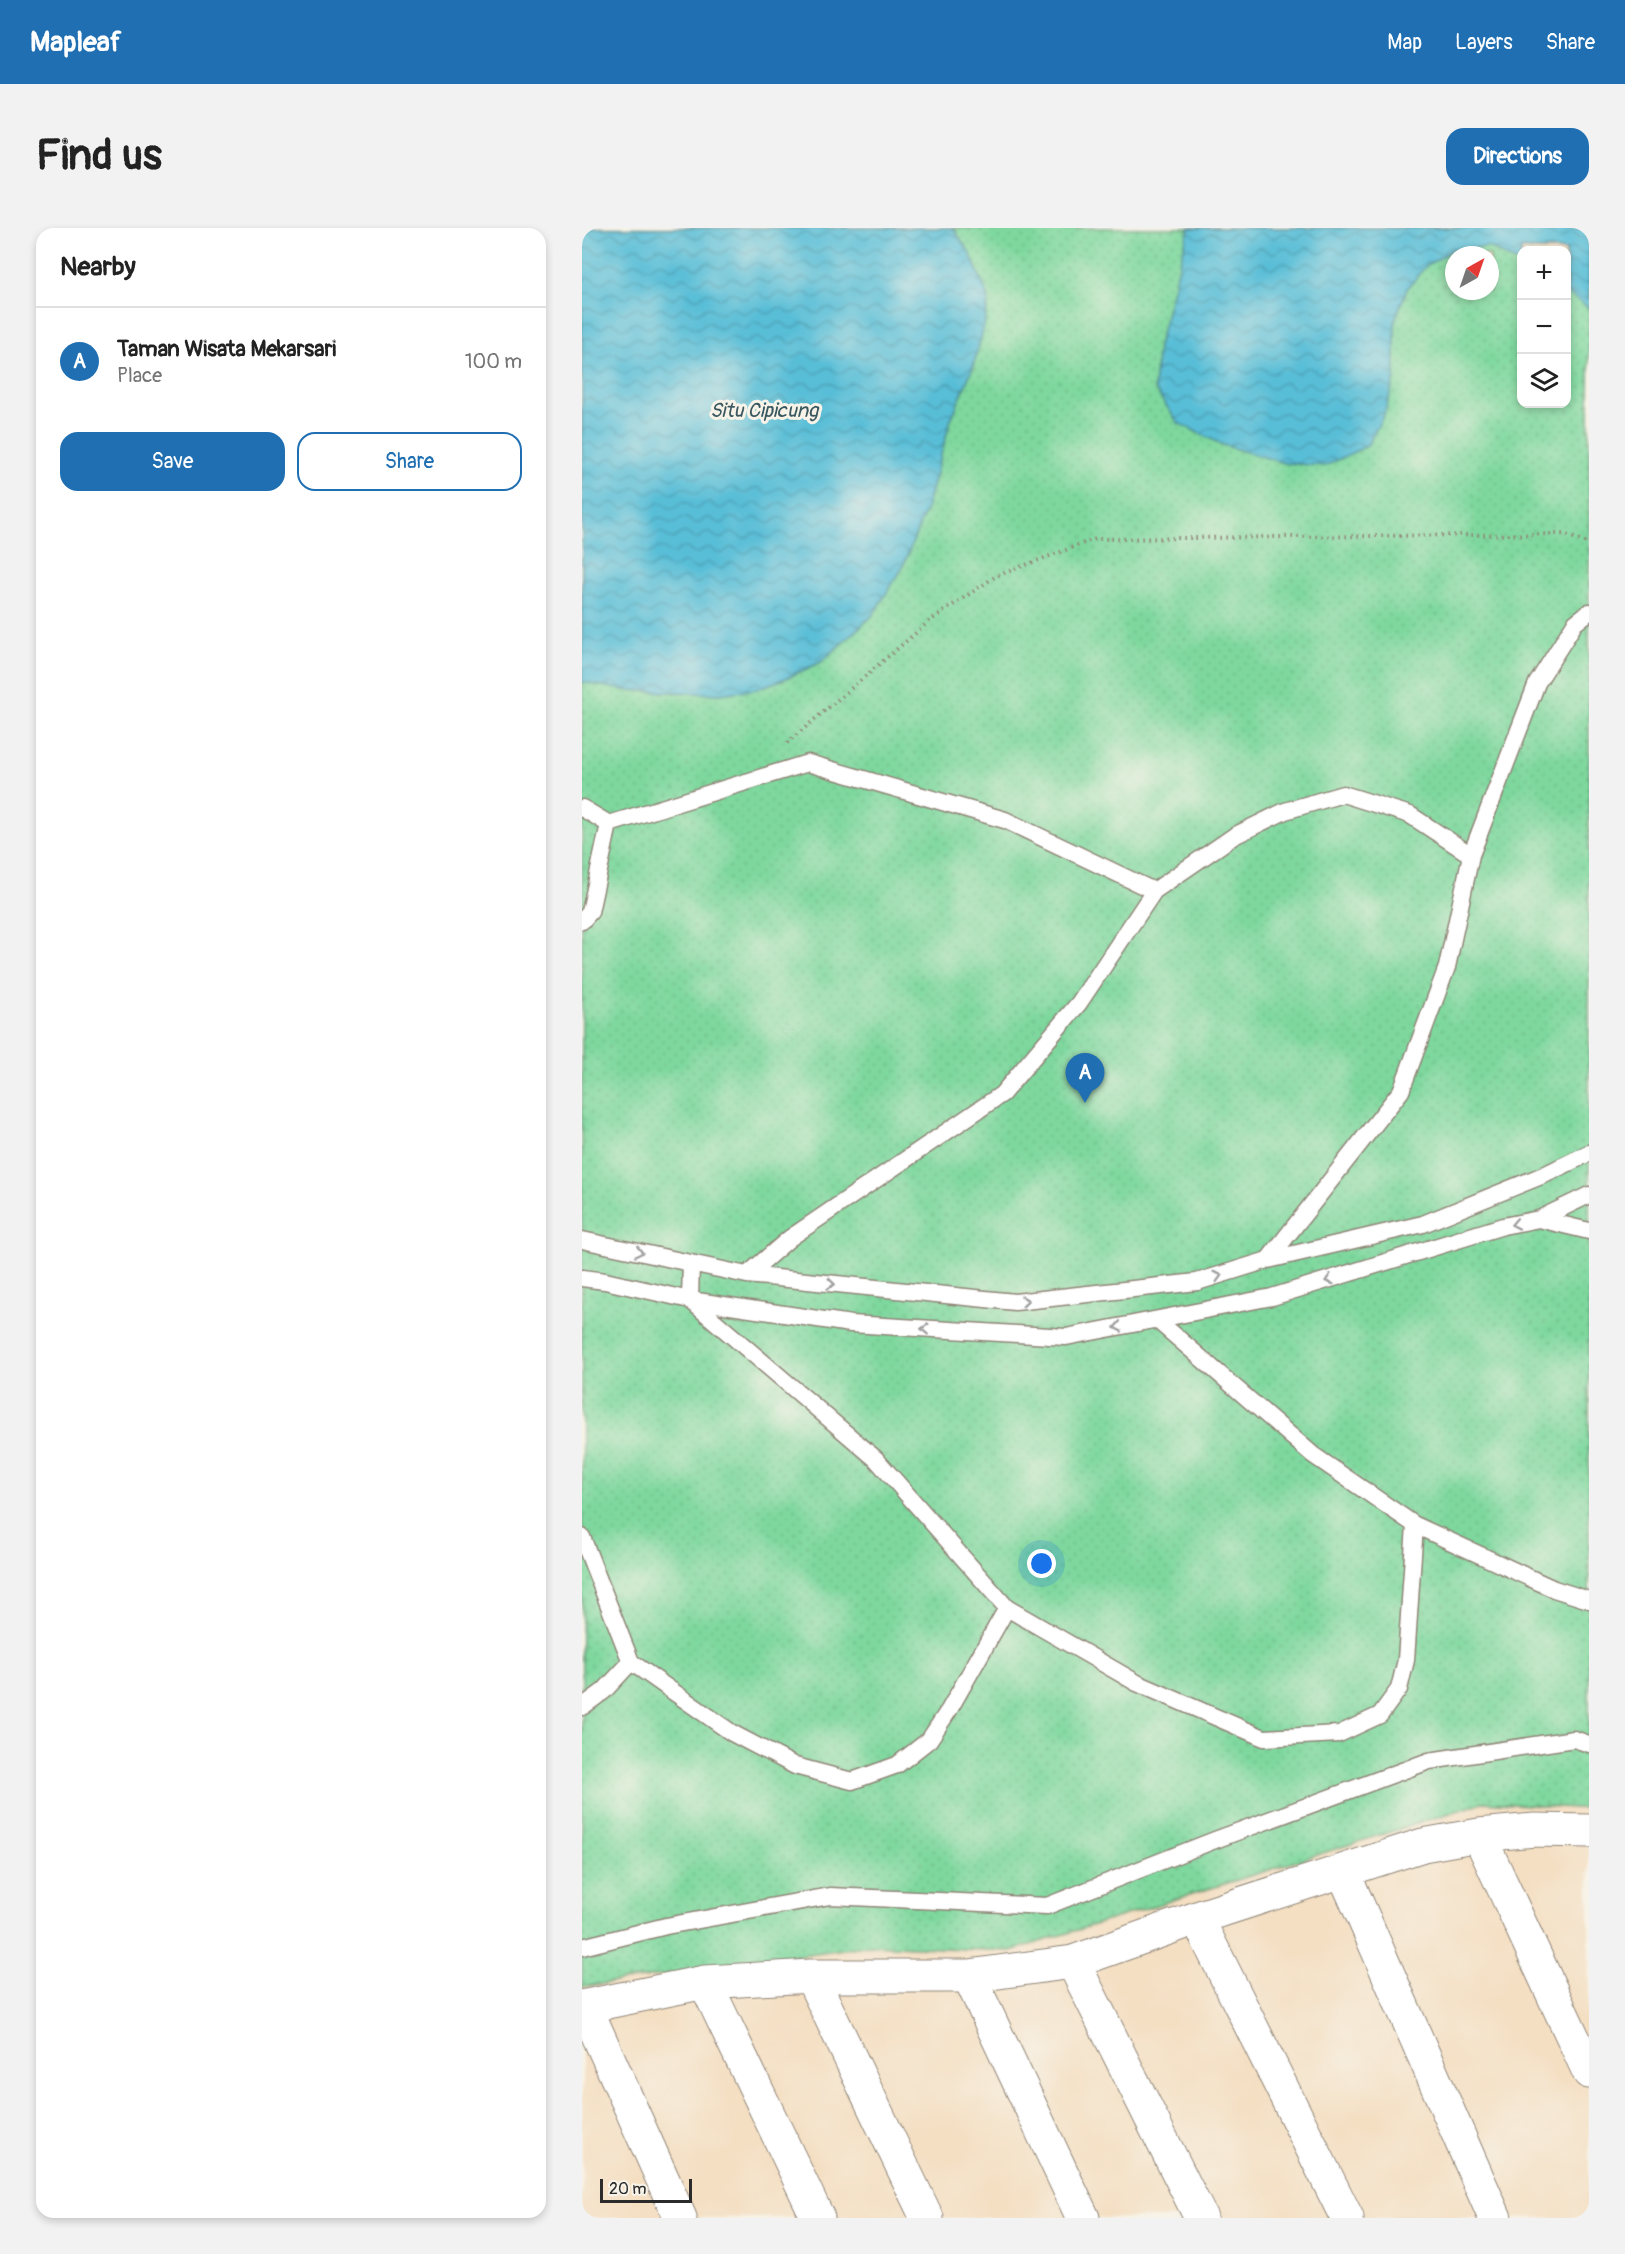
<!DOCTYPE html>
<meta charset="utf-8">
<style>
:root{--surface:#fff;--page:#f2f2f2;--text:#222;--muted:#767676;--line:#e0e0e0;--accent:#1f6fb2}
body{margin:0;font-family:Pangolin,sans-serif;background:var(--page);color:var(--text)}
.controls{position:absolute;right:18px;top:18px;display:grid;overflow:hidden;border-radius:12px;box-shadow:0 3px 9px #0003}
.controls button{width:54px;height:54px;display:grid;place-items:center;padding:0;border:0;border-bottom:2px solid var(--line);background:var(--surface);color:var(--text);font:30px sans-serif}
.compass{position:absolute;left:863px;top:18px;width:54px;height:54px;border-radius:50%;background:var(--surface);box-shadow:0 3px 9px #0003;rotate:40deg}
.scale{position:absolute;left:18px;bottom:15px;width:92px;box-sizing:border-box;padding-left:6px;border:3px solid #2b2b2b;border-top:0;font-size:16px;line-height:21px;white-space:nowrap;color:#2b2b2b;-webkit-text-stroke:4px #f7f3e8;paint-order:stroke}
.you{position:absolute;left:460px;top:1336px;width:21px;height:21px;margin:-15px;border:4px solid #fff;border-radius:50%;background:#1a73e8;box-shadow:0 0 0 9px #1a73e833}
.badge{display:grid;place-items:center;width:39px;height:39px;border-radius:50%;background:var(--accent);color:#fff;font-size:20px;font-weight:700}
.pin{position:absolute;translate:-50% -50px;filter:drop-shadow(0 2px 3px #0008)}
.pin::after{content:'';position:absolute;top:32px;width:21px;height:18px;background:inherit;clip-path:polygon(0 0,100% 0,50% 100%)}
.list{margin:0;padding:0;list-style:none}
h2{display:flex;justify-content:space-between;align-items:center;height:78px;margin:0;padding:0 24px;font-size:26px}
h2 small{font-size:20px;font-weight:400;color:var(--muted)}
.list li{display:grid;grid-template-columns:39px 1fr auto;gap:18px;align-items:center;box-sizing:border-box;height:108px;padding:0 24px;border-top:2px solid var(--line)}
.list b{display:block;font-size:22px;white-space:nowrap}
.list p{margin:0;font-size:20px;white-space:nowrap;color:var(--muted)}
.list em{font-size:20px;font-style:normal;color:var(--muted)}
.actions{display:flex;gap:12px;padding:18px 24px}
.actions a{flex:1;padding:14px 0;border:2px solid var(--accent);border-radius:18px;text-align:center;font-size:21px;color:var(--accent)}
.actions .main{background:var(--accent);color:#fff}
.icon{flex:none;width:33px;height:33px;fill:none;stroke:currentColor;stroke-width:2;stroke-linecap:round;stroke-linejoin:round}
.map{position:relative;flex:none;width:1007px;height:1990px;overflow:hidden;border-radius:18px}
header{display:flex;align-items:center;gap:36px;box-sizing:border-box;height:84px;padding:0 30px;background:var(--accent);color:#fff}
header strong{font-size:28px}
nav{display:flex;gap:33px;margin-inline-start:auto;font-size:21px}
.intro{display:flex;align-items:center;justify-content:space-between;box-sizing:border-box;height:144px;padding:0 36px}
h1{margin:0;font-size:42px}
.button{padding:15px 27px;border-radius:18px;background:var(--accent);color:#fff;font-size:21px;font-weight:700}
main{display:flex;gap:36px;padding:0 36px}
aside{flex:1;background:var(--surface);border-radius:18px;box-shadow:0 3px 9px #0003}
.map>svg:first-child{display:block}
</style>
<header>
<strong>Mapleaf</strong>
<nav><a>Map</a><a>Layers</a><a>Share</a></nav>
</header>
<div class="intro"><h1>Find us</h1><a class="button">Directions</a></div>
<main>
<aside>
<h2>Nearby<small></small></h2>
<ul class="list">
<li><span class="badge">A</span><div><b>Taman Wisata Mekarsari</b><p>Place</p></div><em>100 m</em></li>
</ul>
<div class="actions"><a class="main">Save</a><a>Share</a></div>
</aside>
<div class="map">
<svg width="1007" height="1990" viewBox="0 0 1007 1990">
<defs>
<pattern id="grass-dots" width="8" height="8" patternUnits="userSpaceOnUse" patternTransform="scale(1.5)"><rect width="8" height="8" fill="#7ed89e"/><path d="M2 2h.1M6 6h.1" fill="none" stroke="#6dba88" stroke-width="1.8" stroke-linecap="round"/></pattern>
<pattern id="water-waves" width="16" height="10" patternUnits="userSpaceOnUse" patternTransform="scale(1.5)"><rect width="16" height="10" fill="#59bed7"/><path d="M0 5q4-4 8 0t8 0" fill="none" stroke="#4a9baf"/></pattern>
</defs>
<rect width="100%" height="100%" fill="#f7f3e8"/>
<filter id="ink" filterUnits="userSpaceOnUse"><feTurbulence type="fractalNoise" baseFrequency=".0167" numOctaves="2"/><feDisplacementMap in="SourceGraphic" scale="12" xChannelSelector="R" yChannelSelector="G"/><feConvolveMatrix kernelMatrix="1 2 1 2 8 2 1 2 1" color-interpolation-filters="sRGB"/></filter>
<filter id="wash" filterUnits="userSpaceOnUse"><feTurbulence type="fractalNoise" baseFrequency=".008" numOctaves="4" result="noise"/><feDisplacementMap in="SourceGraphic" scale="24" xChannelSelector="R" yChannelSelector="G"/><feGaussianBlur stdDeviation="1.35" result="paint"/><feColorMatrix in="noise" values="0 0 0 0 0 0 0 0 0 0 0 0 0 0 0 0 0 1.4 0 .05"/><feComposite in="paint" operator="in"/></filter>
<g filter="url(#wash)">
<rect width="100%" height="100%" fill="#f4dfc3"/>
<!-- grass -->
<path fill="url(#grass-dots)" stroke="#548264" stroke-width="1.5" fill-rule="evenodd" d="M0,0H1007V1581L903,1574L429,1723L289,1717L0,1759ZM939,22H984V176H939ZM872,27H908V63H872Z"/>
<!-- water -->
<path fill="url(#water-waves)" stroke="#427481" stroke-width="1.5" d="M0,0H371L388,25L407,70L402,99L391,139L368,194L344,281L320,341L290,388L239,434L207,449L175,461L138,466L41,462L0,454Z
M607,0H1007V80L985,65L984,22H939V37L907,19L872,21L844,38L825,61L813,92V150L802,187L785,218L743,238L702,235L641,217L596,195L572,160L576,118Z"/>
</g>
<g filter="url(#ink)">
<g fill="none" stroke-linecap="round" stroke-linejoin="round">
<defs>
<path id="lane" d="M0,580L27,596
M889,627L955,455L993,395L1007,384
M0,693L8,684L27,596L226,535L423,592L572,663
M957,991L1007,1003
M0,1012L165,1047L433,1074L615,1054L686,1032L841,996L964,946L1007,925
M109,1035L108,1072L294,1231L425,1380
M165,1047L208,1010L420,866L497,775L572,663L652,608L703,583L761,566L828,587L889,627L865,739L819,863L686,1032
M0,1050L23,1053L108,1072L269,1096L484,1109L690,1069L921,998L957,991L1007,967
M575,1092L731,1227L833,1297
M0,1309L49,1434L22,1463L0,1479
M49,1434L150,1505L213,1538L270,1553L315,1537L347,1512L367,1482L425,1380L555,1455L682,1510L757,1506L798,1487L817,1461L824,1432L833,1297L972,1361L1007,1372
M0,1719L84,1698L248,1668L465,1678L633,1612L847,1533L992,1511L1007,1516"/>
<path id="street" d="M897,1607L1007,1844
M761,1643L913,1990
M615,1690L765,1990
M491,1734L619,1990
M229,1748L345,1990
M387,1748L501,1990
M123,1754L236,1990
M3,1778L98,1990
M0,1779L123,1754L229,1748H387L491,1734L615,1690L841,1617L897,1607L953,1602L1007,1603"/>
</defs>
<!-- lane casing -->
<use href="#lane" stroke="#908577" stroke-width="19"/>
<!-- street casing -->
<use href="#street" stroke="#908577" stroke-width="35"/>
<!-- path -->
<path stroke="#908577" stroke-width="4" stroke-dasharray="1.5 4.5" stroke-linecap="butt" d="M205,515L349,392L414,348L513,311L982,306L1007,316"/>
<!-- lane -->
<use href="#lane" stroke="#fff" stroke-width="16"/>
<!-- street -->
<use href="#street" stroke="#fff" stroke-width="33"/>
</g>
<!-- one-way arrows -->
<defs><path id="oneway-chevron" d="M-2-3.5L2.5 0L-2 3.5" fill="none" stroke-width="1.6" stroke-linecap="round" stroke-linejoin="round" transform="scale(1.5)"/></defs>
<g stroke="#a0a0a0">
<use href="#oneway-chevron" transform="translate(933 996) rotate(169)"/>
<use href="#oneway-chevron" transform="translate(57 1024) rotate(12)"/>
<use href="#oneway-chevron" transform="translate(636 1048) rotate(-17)"/>
<use href="#oneway-chevron" transform="translate(747 1052) rotate(163)"/>
<use href="#oneway-chevron" transform="translate(249 1056) rotate(6)"/>
<use href="#oneway-chevron" transform="translate(443 1073) rotate(-6)"/>
<use href="#oneway-chevron" transform="translate(536 1099) rotate(169)"/>
<use href="#oneway-chevron" transform="translate(343 1101) rotate(-177)"/>
</g>
</g>
<g text-anchor="middle" dominant-baseline="central" stroke-width="6" stroke-linejoin="round" paint-order="stroke">
<!-- water labels -->
<g font-size="20" font-style="italic" fill="#39575f" stroke="#f7f3e8">
<text x="182" y="182">Situ Cipicung</text>
</g>
</g>
</svg>
<div class="controls">
<button>+</button>
<button>−</button>
<button><svg class="icon" aria-label="layers" viewBox="0 0 24 24"><path d="M12 4l9 5-9 5-9-5zM3 14l9 5 9-5"/></svg></button>
</div>
<svg class="compass" viewBox="-18 -18 36 36"><path d="M0-13l5 13h-10z" fill="#e53935"/><path d="M0 13l5-13h-10z" fill="#767676"/></svg>
<div class="scale">20 m</div>
<div class="you"></div>
<div class="pin badge" style="left:503px;top:875px">A</div>
</div>
</main>
